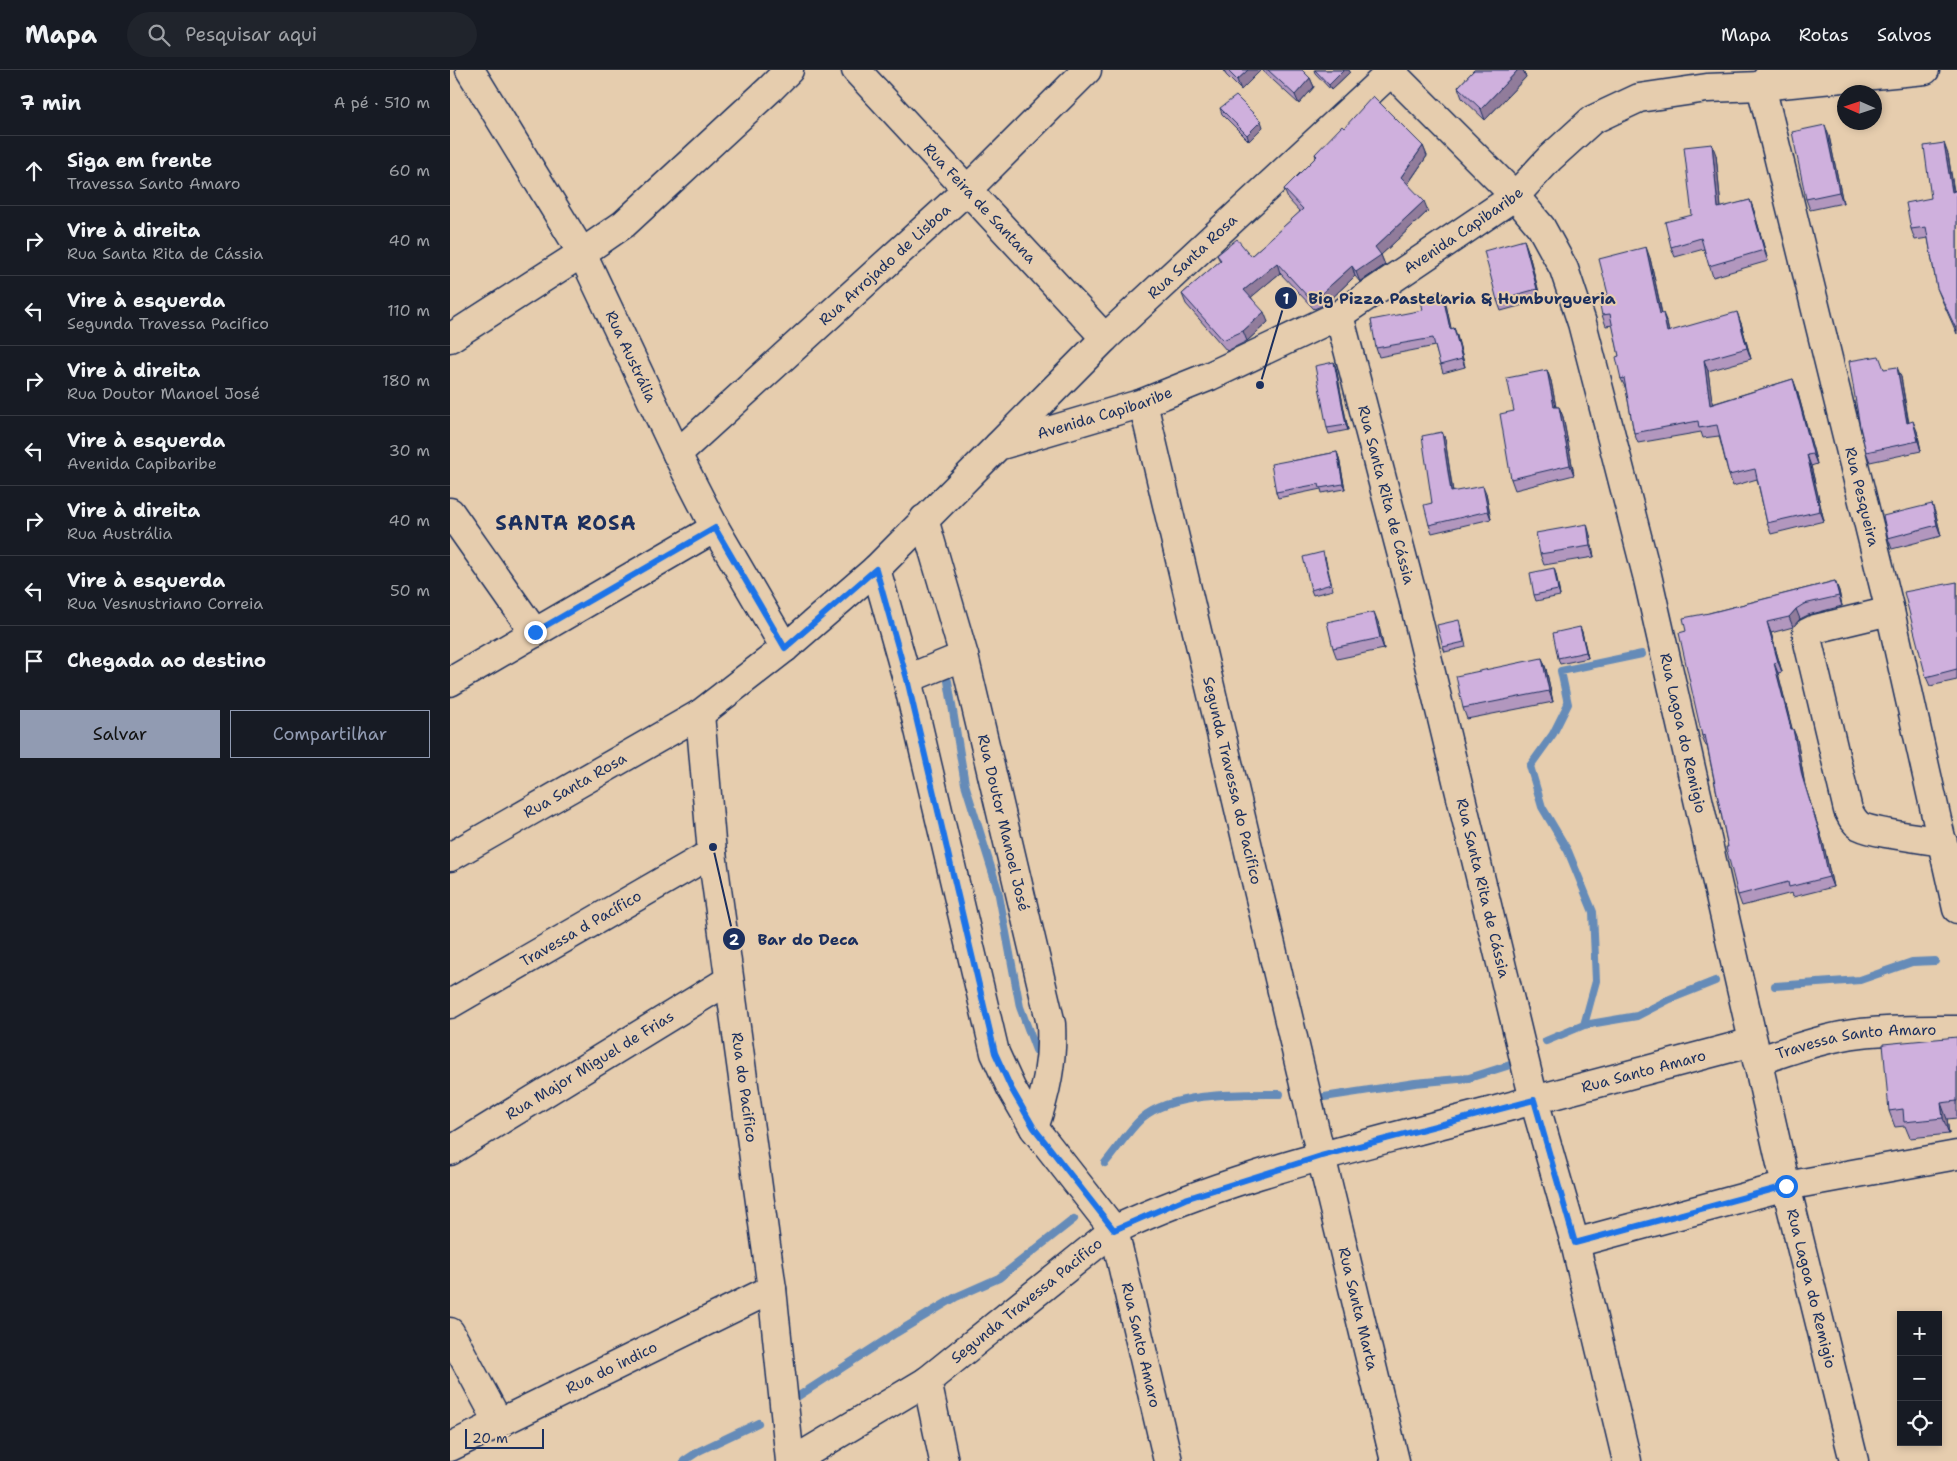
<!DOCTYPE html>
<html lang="pt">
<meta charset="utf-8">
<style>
:root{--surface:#171b24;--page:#20242c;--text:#f1f3f6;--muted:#9ea1a6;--line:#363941;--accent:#919bb2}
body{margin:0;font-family:"Shantell Sans",sans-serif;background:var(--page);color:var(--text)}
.controls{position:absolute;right:15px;bottom:15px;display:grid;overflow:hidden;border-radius:0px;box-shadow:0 2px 8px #0003}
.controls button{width:45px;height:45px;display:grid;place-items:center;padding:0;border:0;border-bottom:1px solid var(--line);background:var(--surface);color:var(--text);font:25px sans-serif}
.compass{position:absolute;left:1387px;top:15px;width:45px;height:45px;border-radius:50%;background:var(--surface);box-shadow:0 2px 8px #0003;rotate:273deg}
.scale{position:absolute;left:15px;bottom:12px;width:79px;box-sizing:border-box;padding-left:5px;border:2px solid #1b2f5e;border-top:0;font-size:14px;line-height:18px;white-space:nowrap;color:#1b2f5e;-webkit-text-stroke:4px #e6cdae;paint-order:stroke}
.stop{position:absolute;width:15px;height:15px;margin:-11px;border:4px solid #1a73e8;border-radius:50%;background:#fff}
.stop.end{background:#1a73e8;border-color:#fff;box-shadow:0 1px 5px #0008}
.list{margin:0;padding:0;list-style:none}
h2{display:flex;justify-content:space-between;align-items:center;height:65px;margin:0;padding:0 20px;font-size:21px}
h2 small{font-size:16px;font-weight:400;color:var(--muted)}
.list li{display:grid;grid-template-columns:32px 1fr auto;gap:15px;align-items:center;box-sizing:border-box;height:70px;padding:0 20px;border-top:1px solid var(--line)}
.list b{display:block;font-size:19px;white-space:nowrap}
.list p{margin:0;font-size:16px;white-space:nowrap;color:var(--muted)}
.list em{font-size:16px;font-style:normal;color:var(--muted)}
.actions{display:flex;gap:10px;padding:15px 20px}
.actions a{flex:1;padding:11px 0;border:1px solid var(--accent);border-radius:0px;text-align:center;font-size:18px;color:var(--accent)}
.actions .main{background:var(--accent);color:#111}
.icon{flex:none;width:28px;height:28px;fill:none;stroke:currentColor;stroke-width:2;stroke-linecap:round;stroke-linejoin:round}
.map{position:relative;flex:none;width:1507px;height:1391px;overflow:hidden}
header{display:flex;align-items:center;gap:30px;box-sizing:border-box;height:70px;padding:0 25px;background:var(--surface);border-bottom:1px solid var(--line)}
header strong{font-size:24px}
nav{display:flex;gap:28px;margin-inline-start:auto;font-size:18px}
.search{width:350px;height:45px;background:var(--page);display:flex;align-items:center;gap:12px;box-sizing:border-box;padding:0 18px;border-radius:28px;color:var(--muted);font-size:19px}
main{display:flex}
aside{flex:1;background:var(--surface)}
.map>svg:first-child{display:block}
</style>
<header>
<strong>Mapa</strong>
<div class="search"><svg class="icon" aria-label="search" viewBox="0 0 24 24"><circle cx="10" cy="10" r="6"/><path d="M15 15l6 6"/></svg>Pesquisar aqui</div>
<nav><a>Mapa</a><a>Rotas</a><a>Salvos</a></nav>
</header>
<main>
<aside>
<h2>7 min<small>A pé · 510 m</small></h2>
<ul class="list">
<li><svg class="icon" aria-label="ahead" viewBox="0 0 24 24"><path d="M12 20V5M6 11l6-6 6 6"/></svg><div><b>Siga em frente</b><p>Travessa Santo Amaro</p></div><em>60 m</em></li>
<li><svg class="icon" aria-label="right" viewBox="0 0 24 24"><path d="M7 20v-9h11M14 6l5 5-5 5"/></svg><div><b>Vire à direita</b><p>Rua Santa Rita de Cássia</p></div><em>40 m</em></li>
<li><svg class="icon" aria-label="left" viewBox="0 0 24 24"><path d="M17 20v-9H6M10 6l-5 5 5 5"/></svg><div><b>Vire à esquerda</b><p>Segunda Travessa Pacifico</p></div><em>110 m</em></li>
<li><svg class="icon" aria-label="right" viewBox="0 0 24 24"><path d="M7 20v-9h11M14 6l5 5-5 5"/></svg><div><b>Vire à direita</b><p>Rua Doutor Manoel José</p></div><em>180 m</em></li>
<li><svg class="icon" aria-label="left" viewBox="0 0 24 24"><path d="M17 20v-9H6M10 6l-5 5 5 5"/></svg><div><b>Vire à esquerda</b><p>Avenida Capibaribe</p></div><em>30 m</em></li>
<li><svg class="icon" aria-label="right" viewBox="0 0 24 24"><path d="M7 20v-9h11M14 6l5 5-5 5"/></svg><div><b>Vire à direita</b><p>Rua Austrália</p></div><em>40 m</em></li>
<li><svg class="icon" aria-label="left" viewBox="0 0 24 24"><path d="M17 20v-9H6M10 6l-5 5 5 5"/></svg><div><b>Vire à esquerda</b><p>Rua Vesnustriano Correia</p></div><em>50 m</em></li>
<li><svg class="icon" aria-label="arrive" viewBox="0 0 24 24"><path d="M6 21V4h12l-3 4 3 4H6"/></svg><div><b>Chegada ao destino</b></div></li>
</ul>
<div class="actions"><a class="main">Salvar</a><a>Compartilhar</a></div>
</aside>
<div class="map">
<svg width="1507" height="1391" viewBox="0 0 1507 1391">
<rect width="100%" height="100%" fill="#e6cdae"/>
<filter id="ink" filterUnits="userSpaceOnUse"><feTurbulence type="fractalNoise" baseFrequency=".02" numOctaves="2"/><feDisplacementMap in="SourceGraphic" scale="10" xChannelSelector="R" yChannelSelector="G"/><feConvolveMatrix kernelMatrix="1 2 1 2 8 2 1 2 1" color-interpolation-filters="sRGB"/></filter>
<g filter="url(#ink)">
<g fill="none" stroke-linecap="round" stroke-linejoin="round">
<!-- stream -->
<path stroke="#658bb8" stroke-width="8" d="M498,611L515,714L548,820L570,937L586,980
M1325,916L1410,910L1462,892L1485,891
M1134,955L1146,911L1143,842L1118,781L1092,737L1080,696L1103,664L1118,634L1111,601L1192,584
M1096,971L1134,955L1187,946L1220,929L1265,911
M874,1027L965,1013L1019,1008L1060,995
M655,1093C667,1079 678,1061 692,1048C722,1022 792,1024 830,1024
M347,1327L446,1263L506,1227L549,1208L624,1149
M234,1391L249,1381L308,1353"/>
<defs>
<g id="minor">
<path id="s1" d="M20,0L132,183L227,384L265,458L335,578"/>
<path id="s2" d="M406,0L655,268"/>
<path id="s3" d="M939,0L1065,126L1091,157L1114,199L1132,253L1197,505L1336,1116L1404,1391"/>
<path id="s4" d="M1322,3L1311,16L1440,541L1507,839"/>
<path id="s5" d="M889,245L961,520L1084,1030L1125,1173L1177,1391"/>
<path d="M0,268L132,183L174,154L320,19L339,0"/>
<path id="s6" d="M693,333L871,1086L945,1391"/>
<path id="s7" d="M549,375L655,268L941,2"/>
<path id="s8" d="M227,384L518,119L637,0"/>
<path d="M0,442L85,563"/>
<path id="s9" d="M474,449L514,586L601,954C603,991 596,1023 584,1058"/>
<path id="s10" d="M426,499L457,609L545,983L561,1018L584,1058L664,1160L718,1391"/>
<path d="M1440,541L1365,559L1357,563V568L1398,740C1401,746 1404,752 1410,756C1426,764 1472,768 1493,772"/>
<path d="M457,609L514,586"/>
<path d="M0,612L265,458"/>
<path id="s11" d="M250,644L262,783L322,1219L340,1391"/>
<path id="s12" d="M0,787L250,644L335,578L426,499L548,376L693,333L760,306L889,245L1065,126L1100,88L1142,50L1189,28L1257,18L1311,16L1475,0"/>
<path id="s13" d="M0,934L262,783"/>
<path id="s14" d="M1307,991C1341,980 1376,967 1411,963C1443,959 1475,960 1507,960"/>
<path id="s15" d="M0,1081L279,910"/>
<path d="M1125,1173L1336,1116L1507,1085"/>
<path d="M0,1262L49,1353"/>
<path d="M477,1311L494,1391"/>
<path id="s16" d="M0,1377L322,1219"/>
<path id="s17" d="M343,1391L477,1311L664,1160C763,1113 871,1086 977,1058C1086,1030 1195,1001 1303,972"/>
</g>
</defs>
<!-- minor casing -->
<use href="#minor" stroke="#1b2f5e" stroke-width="31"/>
<!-- minor -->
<use href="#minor" stroke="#e6cdae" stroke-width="28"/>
</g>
<!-- wall -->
<path fill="#b297be" stroke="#1b2f5e" d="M774,0H811L791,20L776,5Z
M812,0H852L860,8L864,17L849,34Z
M864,0H899L900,2L881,20L865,3Z
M1024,0H1073L1076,7L1035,50L1012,28L1008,17Z
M770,38L813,57L799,71L772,44Z
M894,58L973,76L977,86L958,114L978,141L931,185L935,195L910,212L905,206L876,234L864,239L830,203L801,227L818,252L797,271L777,281L736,234L732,224L770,191L767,185L801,186L850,142L838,129L834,119L866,87L865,84Z
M1379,66L1393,133L1360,140L1356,129Z
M1498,84L1504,121L1507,120V264L1491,228L1487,218L1478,168L1465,170L1461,159L1481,128Z
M1266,85L1271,138L1300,130L1304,141L1318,191L1263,207L1254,179L1225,187L1221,177L1242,145Z
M1074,170L1078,181L1091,230L1051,241L1047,230Z
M1200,188L1212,243L1217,253L1219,262L1291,253L1301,289L1258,301L1262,334L1343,309L1347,320L1367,394L1361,396L1374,451L1321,464L1317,453L1307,409L1283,416L1279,405L1269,366L1253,368L1251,362L1188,373L1184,363L1176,319L1171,309L1169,286L1163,255L1156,256L1152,245L1158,224Z
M992,222L995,230L1001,259L1004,258L1007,266L1015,297L993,303L985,276L929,287L926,278L973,240Z
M886,298L898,360L879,364L877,358Z
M1434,299L1451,307L1459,353L1467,361L1471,381L1420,392L1416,382Z
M1097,300L1101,311L1106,337H1109L1113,347L1124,405L1065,420L1061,409L1064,341Z
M992,362L995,369L1003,422L1036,423L1041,449L982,463L979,455Z
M887,382L889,388L895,419L872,423L871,419L828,428L826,422L842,391Z
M1486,445L1491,466L1442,479L1438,468Z
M1140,465L1144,487L1094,495L1090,484Z
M875,487L883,520L863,525L861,520Z
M1106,504L1110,526L1086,531L1084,525Z
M1385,511L1389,521L1392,536L1358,545L1350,549L1343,557L1321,563L1332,602L1328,603L1342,659H1343L1347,669L1355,716L1373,772L1383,817L1343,827L1342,823L1292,836L1288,825L1257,676H1256L1252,666L1236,561L1259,543Z
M1507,512V610L1480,616L1476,607Z
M928,552L934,579L887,589L883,578Z
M1011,555L1016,577L995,582L993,577Z
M1130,557L1132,562L1138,588L1110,594L1108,588Z
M1092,588L1096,599L1103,632L1017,649L1013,638Z
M1507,967V1048L1497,1049L1499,1064L1460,1068L1455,1056L1445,1057L1439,1041Z"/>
<!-- shaded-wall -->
<path fill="#917b9b" stroke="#1b2f5e" d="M798,0H811L791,20L787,10Z
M894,0H899L900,2L881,20L879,15Z
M1068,0H1073L1076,7L1035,50L1031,39Z
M860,8L864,17L849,34L845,25Z
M811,51L813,57L799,71L797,65Z
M1375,55L1379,66L1393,133L1389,122Z
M1494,73L1498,84L1505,132L1502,122Z
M1262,74L1266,85L1272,149L1268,138Z
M973,76L977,86L955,118L951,107Z
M1300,130L1304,141L1318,191L1314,180Z
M974,131L978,141L931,185L935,195L910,212L906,202L925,177Z
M1074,170L1078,181L1091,230L1087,219Z
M1196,177L1200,188L1214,254L1210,244Z
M827,193L830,203L798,230L794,220Z
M902,196L905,206L876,234L872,223Z
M992,222L995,230L1003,267L1000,259Z
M814,242L818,252L797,271L793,261Z
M1287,242L1291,253L1301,289L1297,278Z
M1213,243L1217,253L1221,273L1217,262Z
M1004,258L1007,266L1015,297L1012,289Z
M1254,290L1258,301L1264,345L1260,335Z
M884,292L886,298L898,360L896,355Z
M1447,297L1451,307L1460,363L1457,353Z
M1097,300L1101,311L1108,348L1104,337Z
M1343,309L1347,320L1367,394L1363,384Z
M1109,337L1113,347L1124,405L1120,395Z
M1463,351L1467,361L1471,381L1468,371Z
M992,362L995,369L1004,430L1001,422Z
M887,382L889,388L895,419L893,414Z
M1357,385L1361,396L1374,451L1370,441Z
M1033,416L1036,423L1041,449L1038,441Z
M1482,434L1486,445L1491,466L1487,455Z
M1137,454L1140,465L1144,487L1140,476Z
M1104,498L1106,504L1110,526L1108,520Z
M1385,511L1389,521L1392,536L1389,526Z
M1346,539L1350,549L1343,557L1339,547Z
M924,542L928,552L934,579L930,568Z
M1317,552L1321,563L1332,602L1328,592Z
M1130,557L1132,562L1138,588L1136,582Z
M1092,588L1096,599L1103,632L1099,621Z
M1324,593L1328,603L1345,670L1341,659Z
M1343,659L1347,669L1355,716L1373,772L1383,817L1379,807L1352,706Z
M1491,1033L1497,1049L1499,1064L1493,1048Z"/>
<!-- building -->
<path fill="#cfb0dd" stroke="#1b2f5e" d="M777,0H798L787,10Z
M818,0H852L860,8L845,25Z
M865,0H894L879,15Z
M1024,0H1068L1031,39L1008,17Z
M786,26L811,51L797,65L770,38Z
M923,26L973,76L951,107L974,131L925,177L931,185L906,202L902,196L872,223L860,229L827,193L794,220L814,242L793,261L773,270L732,224L771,190L767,185L787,169L801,186L853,139L834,119L867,86L865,84L892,56L894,58Z
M1375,55L1389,122L1356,129L1342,62Z
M1494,73L1502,122L1507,120V261L1487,218L1476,157L1461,159L1456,133L1481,128L1474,76Z
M1262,74L1268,138L1300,130L1314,180L1259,196L1251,168L1221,177L1215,152L1242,145L1234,77Z
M1074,170L1087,219L1047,230L1034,181Z
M1196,177L1210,244L1213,243L1217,262L1287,242L1297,278L1254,290L1260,335L1343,309L1363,384L1357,385L1370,441L1317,453L1305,399L1279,405L1267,355L1249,358L1248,351L1184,363L1174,308L1171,309L1166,287L1169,286L1160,244L1152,245L1148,226L1158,224L1149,189Z
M992,222L1000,259L1004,258L1012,289L990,295L983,268L926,278L921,250L973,240L970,226Z
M1429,286L1434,299L1447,297L1457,353L1463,351L1468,371L1416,382L1410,357L1399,291Z
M884,292L896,355L877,358L865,296Z
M1097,300L1104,337H1109L1120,395L1061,409L1050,344L1064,341L1057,308Z
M992,362L1001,422L1033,416L1038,441L979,455L974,435L982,433L972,366Z
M887,382L893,414L870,418L869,414L826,422L821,394L842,390V391Z
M1482,434L1487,455L1438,468L1433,446Z
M1137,454L1140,476L1090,484L1086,463Z
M873,482L881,514L861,520L853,487Z
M1104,498L1108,520L1084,525L1080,503Z
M1385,511L1389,526L1354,534L1346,539L1339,547L1317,552L1328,592L1324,593L1341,659H1343L1352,706L1369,761L1379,807L1339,817L1338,812L1288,825L1276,777H1278L1255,665L1252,666L1229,563L1236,561L1233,548L1259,543Z
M1507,512V599L1476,607L1454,522Z
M924,542L930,568L883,578L877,552Z
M1009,550L1014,572L993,577L987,555Z
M1130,557L1136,582L1108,588L1103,563Z
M1092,588L1099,621L1013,638L1006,606Z
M1507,967V1031L1491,1033L1493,1048L1454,1052L1453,1039L1439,1041L1433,974Z"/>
</g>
<g fill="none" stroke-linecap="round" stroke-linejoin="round" filter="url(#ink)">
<!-- route -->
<path stroke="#1a73e8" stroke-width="6" d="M85,562L265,458L335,578L426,499L457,609L545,983L561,1018L584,1058L664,1160L735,1129L871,1086L1084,1030L1125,1173L1336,1116"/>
</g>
<g text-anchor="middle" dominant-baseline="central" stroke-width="4" stroke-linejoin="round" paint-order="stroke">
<!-- street labels -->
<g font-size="15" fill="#1b2f5e" stroke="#e6cdae">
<text stroke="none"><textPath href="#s2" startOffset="182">Rua Feira de Santana</textPath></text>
<text stroke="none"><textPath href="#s12" startOffset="1206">Avenida Capibaribe</textPath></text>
<text stroke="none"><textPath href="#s7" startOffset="270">Rua Santa Rosa</textPath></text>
<text stroke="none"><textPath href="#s8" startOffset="281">Rua Arrojado de Lisboa</textPath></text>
<text stroke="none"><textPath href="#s1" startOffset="329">Rua Austrália</textPath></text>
<text stroke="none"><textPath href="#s12" startOffset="801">Avenida Capibaribe</textPath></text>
<text stroke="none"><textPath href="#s5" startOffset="186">Rua Santa Rita de Cássia</textPath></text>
<text stroke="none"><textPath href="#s4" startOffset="440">Rua Pesqueira</textPath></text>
<text stroke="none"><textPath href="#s3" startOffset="746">Rua Lagoa do Remigio</textPath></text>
<text stroke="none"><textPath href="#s6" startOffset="388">Segunda Travessa do Pacifico</textPath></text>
<text stroke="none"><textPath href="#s12" startOffset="144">Rua Santa Rosa</textPath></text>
<text stroke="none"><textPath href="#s9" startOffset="314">Rua Doutor Manoel José</textPath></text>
<text stroke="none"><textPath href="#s5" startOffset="591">Rua Santa Rita de Cássia</textPath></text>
<text stroke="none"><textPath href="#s13" startOffset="151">Travessa d Pacífico</textPath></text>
<text stroke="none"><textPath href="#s14" startOffset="102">Travessa Santo Amaro</textPath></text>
<text stroke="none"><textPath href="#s15" startOffset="164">Rua Major Miguel de Frias</textPath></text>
<text stroke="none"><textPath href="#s17" startOffset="950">Rua Santo Amaro</textPath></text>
<text stroke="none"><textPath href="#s11" startOffset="376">Rua do Pacifico</textPath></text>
<text stroke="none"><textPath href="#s3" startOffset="1316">Rua Lagoa do Remigio</textPath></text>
<text stroke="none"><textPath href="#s17" startOffset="284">Segunda Travessa Pacifico</textPath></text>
<text stroke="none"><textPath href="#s6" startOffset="931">Rua Santa Marta</textPath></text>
<text stroke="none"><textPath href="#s10" startOffset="831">Rua Santo Amaro</textPath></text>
<text stroke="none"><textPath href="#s16" startOffset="180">Rua do indico</textPath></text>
</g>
<!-- district labels -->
<g font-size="20" font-weight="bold" letter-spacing="1" fill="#1b2f5e" stroke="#e6cdae">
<text x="116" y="453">SANTA ROSA</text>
</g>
</g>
<!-- callouts -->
<path fill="none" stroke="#1b2f5e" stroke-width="2" d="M810 315L836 228M263 777L284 869"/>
<g fill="#1b2f5e" stroke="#e6cdae" stroke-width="2">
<circle cx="810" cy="315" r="5"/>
<circle cx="263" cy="777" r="5"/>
<circle cx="836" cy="228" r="12"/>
<circle cx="284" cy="869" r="12"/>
</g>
<g font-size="15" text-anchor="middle" font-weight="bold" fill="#fff">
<text x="836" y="234">1</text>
<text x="284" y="875">2</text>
</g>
<g font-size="16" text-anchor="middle" font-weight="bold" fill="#1b2f5e" stroke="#e6cdae" stroke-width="4" stroke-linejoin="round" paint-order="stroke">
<text x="1012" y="234">Big Pizza Pastelaria &amp; Humburgueria</text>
<text x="358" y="875">Bar do Deca</text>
</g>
</svg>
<div class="controls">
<button>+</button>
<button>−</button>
<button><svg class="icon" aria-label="locate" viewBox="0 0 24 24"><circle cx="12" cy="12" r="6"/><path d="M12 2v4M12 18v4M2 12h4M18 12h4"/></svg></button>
</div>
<svg class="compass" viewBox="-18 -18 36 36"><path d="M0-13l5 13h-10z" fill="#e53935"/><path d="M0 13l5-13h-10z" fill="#9ea1a6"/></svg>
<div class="scale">20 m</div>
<div class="stop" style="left:1336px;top:1116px"></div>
<div class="stop end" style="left:85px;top:562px"></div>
</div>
</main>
